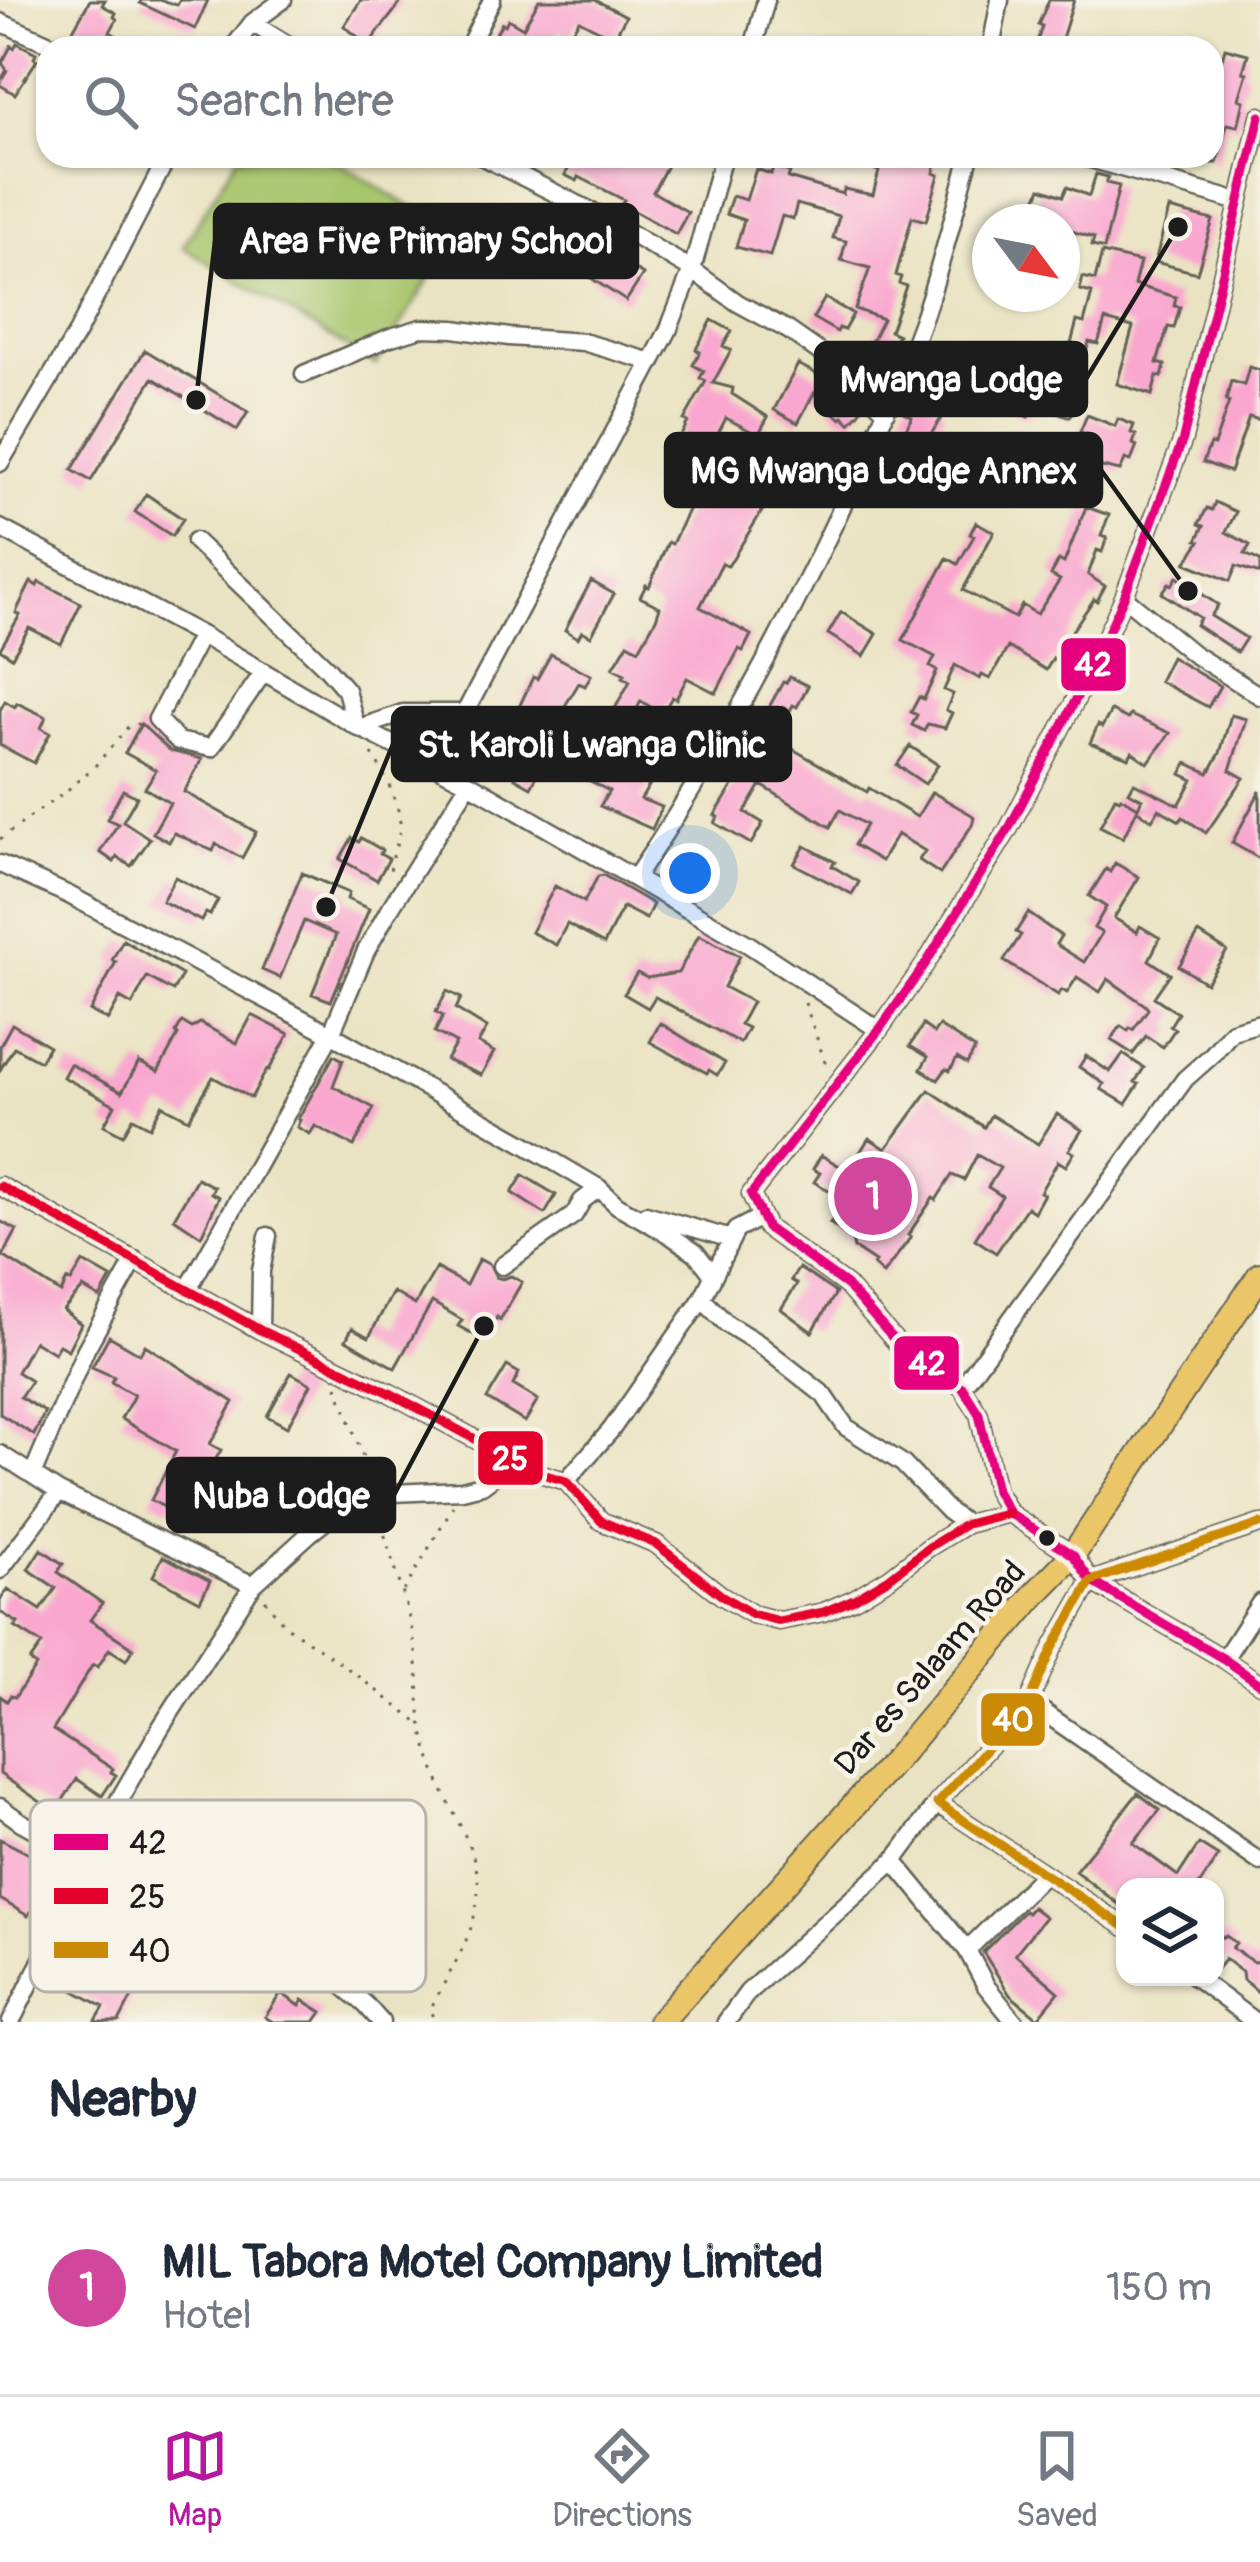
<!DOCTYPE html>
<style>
:root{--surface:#fff;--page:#f2f2f3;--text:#1f2937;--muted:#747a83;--line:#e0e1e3;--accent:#b5179e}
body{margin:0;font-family:Pangolin,sans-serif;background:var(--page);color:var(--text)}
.controls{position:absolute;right:36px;bottom:36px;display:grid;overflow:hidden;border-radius:24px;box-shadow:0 3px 9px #0004}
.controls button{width:108px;height:108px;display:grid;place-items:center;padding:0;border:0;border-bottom:3px solid var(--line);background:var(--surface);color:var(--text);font:60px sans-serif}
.compass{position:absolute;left:972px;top:204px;width:108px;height:108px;border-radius:50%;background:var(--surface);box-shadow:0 3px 9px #0004;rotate:122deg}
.you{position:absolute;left:690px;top:873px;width:42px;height:42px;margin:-30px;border:9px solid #fff;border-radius:50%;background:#1a73e8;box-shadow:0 0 0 18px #1a73e833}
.badge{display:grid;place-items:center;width:78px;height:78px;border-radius:50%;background:var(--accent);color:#fff;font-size:39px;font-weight:700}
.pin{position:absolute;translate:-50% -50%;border:6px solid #fff;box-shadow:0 3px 12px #0006}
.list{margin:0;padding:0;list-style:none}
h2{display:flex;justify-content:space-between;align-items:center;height:156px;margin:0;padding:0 48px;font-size:51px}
h2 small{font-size:39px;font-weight:400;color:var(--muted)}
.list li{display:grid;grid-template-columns:78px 1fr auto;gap:36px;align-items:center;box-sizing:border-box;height:216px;padding:0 48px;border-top:3px solid var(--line)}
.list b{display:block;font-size:45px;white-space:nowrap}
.list p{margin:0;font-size:39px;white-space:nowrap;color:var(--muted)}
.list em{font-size:39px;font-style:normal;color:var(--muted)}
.icon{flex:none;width:66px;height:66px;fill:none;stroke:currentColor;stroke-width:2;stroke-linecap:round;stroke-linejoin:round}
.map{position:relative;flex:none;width:1260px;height:2022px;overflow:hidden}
.search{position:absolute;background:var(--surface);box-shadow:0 3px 9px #0004;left:36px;right:36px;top:36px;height:132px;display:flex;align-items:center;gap:30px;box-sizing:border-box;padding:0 42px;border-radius:36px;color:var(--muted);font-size:45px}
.sheet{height:372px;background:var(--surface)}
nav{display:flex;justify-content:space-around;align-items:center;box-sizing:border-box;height:168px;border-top:3px solid var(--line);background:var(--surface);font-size:33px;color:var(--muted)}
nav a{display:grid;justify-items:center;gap:6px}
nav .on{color:var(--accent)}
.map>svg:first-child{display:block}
</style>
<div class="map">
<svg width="1260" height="2022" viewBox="0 0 1260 2022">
<rect width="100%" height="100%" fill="#f7f3e8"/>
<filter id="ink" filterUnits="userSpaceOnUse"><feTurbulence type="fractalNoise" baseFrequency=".00833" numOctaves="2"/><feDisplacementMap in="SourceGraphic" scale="24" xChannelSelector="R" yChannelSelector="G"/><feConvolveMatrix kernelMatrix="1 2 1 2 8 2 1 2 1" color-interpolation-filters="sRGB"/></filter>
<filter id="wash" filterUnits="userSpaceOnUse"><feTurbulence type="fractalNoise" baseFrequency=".004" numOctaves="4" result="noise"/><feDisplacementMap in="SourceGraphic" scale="48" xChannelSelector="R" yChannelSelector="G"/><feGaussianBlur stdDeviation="2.7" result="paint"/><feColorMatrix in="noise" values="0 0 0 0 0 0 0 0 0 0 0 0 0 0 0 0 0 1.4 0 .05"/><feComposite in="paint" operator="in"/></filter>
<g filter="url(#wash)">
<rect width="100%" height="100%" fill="#eae3c3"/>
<!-- green -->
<path fill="#a8c66d" stroke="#627144" stroke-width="3" d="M238,156H328L456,235L376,365L183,247Z"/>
<g id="blocks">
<!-- building -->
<path fill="#f9a7cf" d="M90,0H105L102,5L116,13L114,17L117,19L110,32L121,38L116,48H85L68,39Z
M141,0H160L177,5L180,0H208L195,29L140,3Z
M361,0H403L368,45L344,26Z
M539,0H595L626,16L614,38L579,20L570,35L560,30L557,33L549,48L537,43L534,48H509L493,39L502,23L505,25L508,19L523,28Z
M1049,0H1074L1059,48H1035L1042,26L1038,25Z
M17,43L36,53L34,58L37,60L15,94L0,85V82L7,70L2,63L11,46L14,48Z
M1225,48L1248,54L1243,72L1247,73L1239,99L1244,101L1238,126L1227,124L1217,163H1212V95Z
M575,156H672L653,192L688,212L676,234L622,204L624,200L579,177L577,181L565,175Z
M842,156H885L920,164L921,159L936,162L934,173L939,175L926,221L912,217L896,275L901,277L899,283L906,286L890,331L898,335L884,361L866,352L883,319L855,309L870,268L841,260L846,241L833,238L839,216L797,204L793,219L782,216L770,256L736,247L744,220L726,214L732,196L746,200L756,169L771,174L773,167L790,172L788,178L843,194L844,189L873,195L879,171L841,160Z
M1096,174L1108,177L1106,183L1119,186L1104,249L1092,246L1094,238L1062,228V222H1043L1029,218L1041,188L1063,196L1067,187L1089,196Z
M1169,209L1213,220L1197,273L1155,262Z
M604,250L643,275L626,301L588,276Z
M1102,253L1140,262L1134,285L1176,297L1174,306L1180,307L1174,328L1168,327L1157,363L1165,365L1162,377L1157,376L1152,395L1117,384L1133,327L1105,320L1098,344L1089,342L1086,352L1070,348L1077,321L1084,323L1092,293L1080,290L1083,277L1095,280Z
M825,298L853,314L844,330L839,328L837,332L813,318Z
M712,320L732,331L723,346L731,350L713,383L733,388L732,394L768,417L758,435L726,418L705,459L677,443L688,422L684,420L706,381L700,378L704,371L693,365L700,352L696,349Z
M145,350L248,412L237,430L153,378L91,481L72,470Z
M798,364L826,379L829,375L837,380L863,406L860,412L850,423L843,416L841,419L814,393L798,423L774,410Z
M1249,367L1260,370V420L1249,417L1230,472L1203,462L1210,444L1214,445L1229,402L1226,401L1231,381L1244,385Z
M1010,373L1035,386L1039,375L1060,383L1056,392L1078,402L1070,417L1035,404L1028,417L995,402Z
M913,392L945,412L921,450L939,461L932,473L894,453L912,417L902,411Z
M1087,415L1115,426L1118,419L1134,425L1131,433L1136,435L1133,444L1137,446L1131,461L1125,459L1120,471L1093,465L1094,462L1084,458L1092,436L1080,432Z
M762,434L785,447L775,465L779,467L759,505L764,508L728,566L722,563L700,607L751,635L743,651L739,649L716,693L687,678L676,699L672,697L662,714L641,701L623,735L626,737L620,749L634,757L626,771L650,784L641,799L662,807L652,829L600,806L609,791L579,775L630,681L623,677L625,674L613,668L628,643L639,649L656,619L660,607L640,597L646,585L649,587L668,542L672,544L703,478L730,494Z
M146,494L183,519L172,536L135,512Z
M1215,502L1236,512L1226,532L1250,545L1245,554L1260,561V574L1236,566L1230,581L1186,563L1200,541L1197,540L1204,526L1199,524L1207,508L1212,510Z
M1086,507L1109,515L1101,536L1107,538L1102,552L1097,550L1088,575L1105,586L1097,601L1094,599L1072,631L1055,660L1053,658L1046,670L1008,647L990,679L982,675L980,679L955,665L944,690L953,694L946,710L952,713L945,728L928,724L924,731L912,725L917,715L911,712L919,697L924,699L937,671L930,667L935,657L903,640L947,558L958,564L974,536L970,534L976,522L994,532L963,590L1015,618L1022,605L1037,614L1060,580L1051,575L1059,560L1064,563Z
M1177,577L1218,605L1211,616L1246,638L1237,652L1196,625L1200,618L1162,593L1169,583L1172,585Z
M591,581L614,594L591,636L582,631L578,638L565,630Z
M31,582L37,586L39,582L81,603L61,644L29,628L12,657L0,649L20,615L16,613L19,606Z
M841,612L877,634L864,656L828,634Z
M551,654L591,675L585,686L579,683L544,740L550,743L548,748L551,750L547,758L556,762L550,773L541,768L531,787L515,778L517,775L508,770L537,716L519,707L533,677L537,679Z
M1171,657L1220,686L1208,707L1159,681Z
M790,677L808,686L797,707L793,705L790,711L783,707L769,731L759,725L783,682L786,683Z
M5,701L15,707L17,703L46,717L41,728L50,733L34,763L0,745V710Z
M1111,711L1128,719L1130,715L1170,733L1148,763L1132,752L1129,758L1090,743L1098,725L1102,727Z
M1231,715L1246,719L1230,770L1244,778L1206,833L1183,817L1180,821L1159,809L1152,820L1137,810L1123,838L1100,826L1115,797L1120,799L1121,797L1138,807L1142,799L1129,792L1134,783L1179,805L1193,780L1181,774L1187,763L1209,773L1220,753Z
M141,724L170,751L202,759L184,792L256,832L242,858L216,844L213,851L174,833L169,842L153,833L170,803L145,788L156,770L125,753Z
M765,733L867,792L869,788L917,817L932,792L972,815L974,818L972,825L940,874L919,860L925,851L897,834L881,861L854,845L866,825L840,810L830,827L761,785L745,812L763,823L751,844L715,823L718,817L715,815Z
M910,746L938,765L925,784L897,765Z
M123,790L137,797L123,821L150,839L131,866L117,857L114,862L100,852L118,824L107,819Z
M1260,791V859L1232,843Z
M352,838L359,842L361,838L382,850L380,854L389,859L377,880L340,859Z
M805,846L835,862L832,866L859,882L852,894L794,864Z
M1115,863L1139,877L1114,918L1137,932L1140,926L1160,938L1149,960L1170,974L1154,997L1178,1013L1170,1026L1175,1029L1163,1047L1146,1036L1133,1054L1111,1040L1121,1026L1128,1031L1130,1028L1133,1030L1148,1009L1145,1005L1108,979L1100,992L1077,977L1067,993L1062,990L1058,995L1004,961L1021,935L1016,932L1028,913L1061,936L1056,944L1060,947L1084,962L1102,933L1094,928L1106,907L1089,896L1106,869L1110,872Z
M302,873L349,893L347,899L369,909L331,1001L312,994L336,935L304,921L280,978L262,970Z
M603,875L653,904L646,919L623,907L604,944L567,924L556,945L531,932L555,886L584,902L598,876Z
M175,877L218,900L210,915L206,913L201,921L162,901Z
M1199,933L1227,951L1206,983L1179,966Z
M699,935L740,956L724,987L752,1002L740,1024L748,1028L740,1043L655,997L648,1008L624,994L637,973L647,978L678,973Z
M123,940L182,975L173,991L147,977L132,1005L120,998L108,1020L90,1011L116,962L112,960Z
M447,991L461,998L456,1009L487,1028L478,1043L494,1052L481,1075L446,1060L456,1043L435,1032L443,1016L436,1012Z
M252,1015L289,1034L269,1070L267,1069L251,1098L213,1077L189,1119L162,1105L150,1127L133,1118L123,1135L104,1125L115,1105L63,1077L70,1064L122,1092L139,1062L158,1072L178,1035L176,1033L182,1022L192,1028L200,1023L237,1043Z
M660,1023L725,1063L717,1075L709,1070L707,1073L650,1042Z
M12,1024L49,1046L40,1061L14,1047L0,1070V1046Z
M923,1025L934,1033L939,1026L975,1049L967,1064L957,1058L950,1071L946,1069L938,1080L921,1069L928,1057L910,1046Z
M1123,1054L1144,1068L1135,1082L1139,1084L1126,1104L1101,1089L1104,1084L1079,1067L1086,1056L1110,1072Z
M334,1055L343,1060L333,1086L374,1108L354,1146L315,1126L310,1134L297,1127L300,1120L298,1119Z
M929,1090L984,1127L991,1115L1038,1144L1057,1114L1082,1130L1069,1150L1074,1153L1066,1166L1058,1161L1040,1192L1044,1194L1034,1212L1027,1207L996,1253L975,1239L1002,1196L988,1187L1000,1168L977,1155L964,1180L952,1175L936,1200L933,1198L908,1235L911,1237L883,1274L873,1265L875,1262L854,1248L852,1240L830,1223L847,1201L814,1182L820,1173L813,1169L821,1155L848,1171L869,1138L886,1149Z
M523,1175L556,1195L545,1214L512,1193Z
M197,1178L214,1187L211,1193L219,1197L201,1236L174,1218Z
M0,1221L17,1230L3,1256L61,1293L67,1280L71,1282L83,1262L111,1278L100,1298L83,1288L63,1310L81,1324L68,1350L59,1345L54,1353L34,1341L17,1372L31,1381L20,1397L45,1412L34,1435L0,1414Z
M479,1259L490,1265L496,1277L502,1279L511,1276L522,1282L500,1320L497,1317L489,1330L482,1326L476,1336L471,1333L458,1326L462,1320L432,1302L395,1368L346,1340L352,1328L369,1337L393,1292L415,1305L436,1268L466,1285Z
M799,1268L836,1293L812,1332L781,1309L797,1284L791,1280Z
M109,1336L140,1354L145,1345L234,1402L210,1444L221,1450L214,1462L241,1479L247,1468L250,1469L252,1465L281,1483L290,1466L322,1484L302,1520L249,1487L242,1499L237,1496L231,1507L215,1498L218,1493L192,1476L168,1509L151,1500L176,1451L121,1419L134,1395L111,1382L114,1377L92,1367Z
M507,1366L519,1373L513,1385L538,1400L525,1422L487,1399Z
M291,1373L311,1384L287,1427L267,1416Z
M41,1549L63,1564L58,1572L102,1603L90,1620L133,1648L126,1660L109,1649L98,1667L93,1664L53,1730L113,1769L111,1772L116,1775L102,1796L77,1779L55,1812L0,1774V1696L7,1701L10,1696L15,1697L36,1666L30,1661L42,1644L15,1627L18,1623L0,1612V1601L8,1589L41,1610L56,1588L28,1569Z
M163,1556L210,1581L200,1601L153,1576Z
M1138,1793L1160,1810L1133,1843L1178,1876L1199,1844L1218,1856L1198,1887H1125V1909L1075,1871Z
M0,1839L37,1858L41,1851L59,1861L28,1916L0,1899Z
M1032,1907L1045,1917L1015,1954L1059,1992L1038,2018L1010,1995L983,1952L1024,1911L1027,1913Z
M105,1929L117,1936L119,1933L156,1954L150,1965L169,1977L159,1992L140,1981L119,2022H95L104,2007L48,1976L59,1953L72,1960L78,1950L90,1957Z
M1226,1936L1236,1943L1232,1948L1253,1962L1260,1961V1994L1243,1980L1242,1972L1225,1959L1215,1971V1939Z
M281,1993L300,2006L303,2000L322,2012L315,2022H273L265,2017Z"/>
</g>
</g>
<g filter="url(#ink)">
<use href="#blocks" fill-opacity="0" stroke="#646256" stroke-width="3"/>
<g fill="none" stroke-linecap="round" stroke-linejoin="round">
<defs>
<path id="minor" d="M0,22L59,48
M252,23L293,48
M233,48L252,23L283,0
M468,48L492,0
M753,48L766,0
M991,48L1000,0
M1260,116L1183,439L1124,597L1088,676L1008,830L926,963L879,1030L751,1194L767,1228L846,1285L897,1343L962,1387L979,1414L996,1491L1009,1513L1073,1555L1091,1581L1224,1659L1260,1684
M481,156L599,215L692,270L738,303L788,330L844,369L885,410
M1080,156L1239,202
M304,374L388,338L421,328L454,329L509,337L583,342L652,362
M0,463L78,331L168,156
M0,528L201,635L356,726L469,783L748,944L879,1030
M195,541L326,667L346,690L356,726
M1124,597L1192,653L1260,696
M201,635L157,719L178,741L211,748L263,673
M359,728L403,713H465
M437,765L668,331L692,270L723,156
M0,864L69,895L331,1034L521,1142L599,1188L617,1205L670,1235L696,1253L713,1275
M635,878C711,766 775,649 833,526C864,460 896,393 921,324C941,269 954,212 970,156
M0,1186L260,1330L390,1393L536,1472L566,1481L601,1521L656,1544L721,1595L752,1614L779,1621L824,1612L854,1599L889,1578L929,1547L966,1524L1009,1513
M646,1214L731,1239
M502,1266L574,1215L582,1201L599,1188
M188,1289L331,1034L366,951L389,910L469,783
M702,1299L727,1324L758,1343L824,1395L846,1427L902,1463L948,1511L966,1524
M260,1330L261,1271L268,1236
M962,1387L1185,1079L1212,1055L1232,1031L1260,1023
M0,1454L59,1492L253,1585
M33,1473L86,1349L135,1260
M566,1481L611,1430L702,1299L736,1230L761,1217
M0,1570L59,1492
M1224,1659L1260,1603
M1029,1702L1260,1862
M937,1803L894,1861L967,1950L986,1986L1015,2022
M0,1807L21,1822L68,1848L98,1845L134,1855L166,1871L202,1898L246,1912L312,1960L365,2004L381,2022
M1125,1927L937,1803L1029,1702L1053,1648L1091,1581L1260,1524
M967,1950L1043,1875
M1195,1977L1255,2022
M11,2022L98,1845L102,1829L161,1727L253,1585L309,1534L343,1507L362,1499L392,1493L462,1490L482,1485L515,1460
M726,2022L748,1992L894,1861"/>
<path id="highway" d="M660,2022L893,1762L1036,1593L1073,1555L1260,1275"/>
</defs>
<!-- minor casing -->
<use href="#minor" stroke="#646256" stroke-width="21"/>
<!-- highway casing -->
<use href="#highway" stroke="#646256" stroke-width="28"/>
<!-- path -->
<path stroke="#646256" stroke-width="3" stroke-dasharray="3 9" stroke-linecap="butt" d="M372,754C383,773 401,803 400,827C399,843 390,858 390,875
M0,839L65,792L95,766L128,727L143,723
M805,1003L827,1068
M337,1386L371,1479
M378,1512C389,1553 405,1593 413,1636C420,1666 417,1697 422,1727C427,1751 436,1775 446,1797C460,1827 480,1857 478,1892C475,1938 449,1971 430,2010L435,2022
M404,1591L453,1506
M265,1600L285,1625L346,1667L421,1725"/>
<!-- minor -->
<use href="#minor" stroke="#fff" stroke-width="16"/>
<!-- highway -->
<use href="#highway" stroke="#ebc669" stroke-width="24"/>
<defs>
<path id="bus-1" d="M1260,116L1183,439L1124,597L1088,676L1008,830L926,963L879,1030L751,1194L767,1228L846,1285L897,1343L962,1387L979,1414L996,1491L1009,1513L1073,1555L1091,1581L1224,1659L1260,1684"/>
<path id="bus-2" d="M0,1186L260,1330L390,1393L536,1472L566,1481L601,1521L656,1544L721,1595L752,1614L779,1621L824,1612L854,1599L889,1578L929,1547L966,1524L1009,1513"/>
<path id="bus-3" d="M1125,1927L937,1803L1029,1702L1053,1648L1091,1581L1260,1524"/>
</defs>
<!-- bus-1 casing -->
<use href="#bus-1" stroke="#f7f3e8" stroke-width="18"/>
<!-- bus-2 casing -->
<use href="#bus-2" stroke="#f7f3e8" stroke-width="18"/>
<!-- bus-3 casing -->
<use href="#bus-3" stroke="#f7f3e8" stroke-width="18"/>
<!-- bus-1 -->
<use href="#bus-1" stroke="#e5007d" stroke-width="9"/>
<!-- bus-2 -->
<use href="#bus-2" stroke="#e4002b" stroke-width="9"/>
<!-- bus-3 -->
<use href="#bus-3" stroke="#cb8a06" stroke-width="9"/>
</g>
</g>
<!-- markers -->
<circle fill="#1c1c1c" stroke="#f7f3e8" stroke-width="4.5" cx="1047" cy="1538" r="10"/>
<g text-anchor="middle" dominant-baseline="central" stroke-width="9" stroke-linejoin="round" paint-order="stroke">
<!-- street labels -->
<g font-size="33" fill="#1c1c1c" stroke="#f7f3e8">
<text transform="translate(930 1668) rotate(-49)">Dar es Salaam Road</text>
</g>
</g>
<!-- legend -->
<rect x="30" y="1800" width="396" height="192" rx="18" fill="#f7f3e8" stroke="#b5b2ab" stroke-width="3"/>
<rect x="54" y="1834" width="54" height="16" fill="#e5007d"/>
<rect x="54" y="1888" width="54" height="16" fill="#e4002b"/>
<rect x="54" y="1942" width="54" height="16" fill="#cb8a06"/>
<g font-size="33" fill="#1c1c1c">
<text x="129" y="1854">42</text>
<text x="129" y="1908">25</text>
<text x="129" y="1962">40</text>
</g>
<!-- callouts -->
<path fill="none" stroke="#1c1c1c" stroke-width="4.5" d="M196 400L215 241M1178 227L1086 379M1188 591L1101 470M326 907L393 744M484 1326L394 1495"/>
<g fill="#1c1c1c" stroke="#f7f3e8" stroke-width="4.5">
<circle cx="196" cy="400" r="12"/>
<circle cx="1178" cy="227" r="12"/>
<circle cx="1188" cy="591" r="12"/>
<circle cx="326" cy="907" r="12"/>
<circle cx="484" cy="1326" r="12"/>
</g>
<g fill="#1c1c1c" stroke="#1c1c1c" stroke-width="4.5">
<rect x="215" y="205" width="422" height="72" rx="12"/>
<rect x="816" y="343" width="270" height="72" rx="12"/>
<rect x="666" y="434" width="435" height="72" rx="12"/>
<rect x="393" y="708" width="397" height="72" rx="12"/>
<rect x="168" y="1459" width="226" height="72" rx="12"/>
</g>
<g font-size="36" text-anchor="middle" font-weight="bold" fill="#fff">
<text x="426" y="253">Area Five Primary School</text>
<text x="951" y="392">Mwanga Lodge</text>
<text x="884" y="483">MG Mwanga Lodge Annex</text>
<text x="592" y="757">St. Karoli Lwanga Clinic</text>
<text x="281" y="1508">Nuba Lodge</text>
</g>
<g stroke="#f7f3e8" stroke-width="4.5">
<rect x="1059" y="636" width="69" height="57" rx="12" fill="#e5007d"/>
<rect x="892" y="1334" width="69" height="58" rx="12" fill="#e5007d"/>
<rect x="476" y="1429" width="69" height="58" rx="12" fill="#e4002b"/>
<rect x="979" y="1691" width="68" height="57" rx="12" fill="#cb8a06"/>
</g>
<g font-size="33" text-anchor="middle" font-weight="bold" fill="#fff">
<text x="1093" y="676">42</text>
<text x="927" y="1375">42</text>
<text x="510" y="1470">25</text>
<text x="1013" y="1731">40</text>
</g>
</svg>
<div class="controls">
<button><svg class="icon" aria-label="layers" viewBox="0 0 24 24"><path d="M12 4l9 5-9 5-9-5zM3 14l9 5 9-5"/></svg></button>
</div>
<svg class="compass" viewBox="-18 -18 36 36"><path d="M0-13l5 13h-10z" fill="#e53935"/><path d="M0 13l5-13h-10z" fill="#747a83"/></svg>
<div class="you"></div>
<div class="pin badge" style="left:873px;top:1196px;background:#d1479c">1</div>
<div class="search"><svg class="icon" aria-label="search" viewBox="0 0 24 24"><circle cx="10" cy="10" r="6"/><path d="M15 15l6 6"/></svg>Search here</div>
</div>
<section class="sheet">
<h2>Nearby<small></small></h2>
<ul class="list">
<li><span class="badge" style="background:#d1479c">1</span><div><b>MIL Tabora Motel Company Limited</b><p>Hotel</p></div><em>150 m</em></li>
</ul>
</section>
<nav>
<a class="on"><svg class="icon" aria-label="map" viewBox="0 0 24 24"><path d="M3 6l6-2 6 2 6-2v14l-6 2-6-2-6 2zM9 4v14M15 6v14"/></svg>Map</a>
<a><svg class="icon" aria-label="directions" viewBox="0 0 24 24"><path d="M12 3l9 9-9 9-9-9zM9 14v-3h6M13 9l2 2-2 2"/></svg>Directions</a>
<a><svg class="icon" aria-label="saved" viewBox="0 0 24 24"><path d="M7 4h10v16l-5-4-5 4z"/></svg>Saved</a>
</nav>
